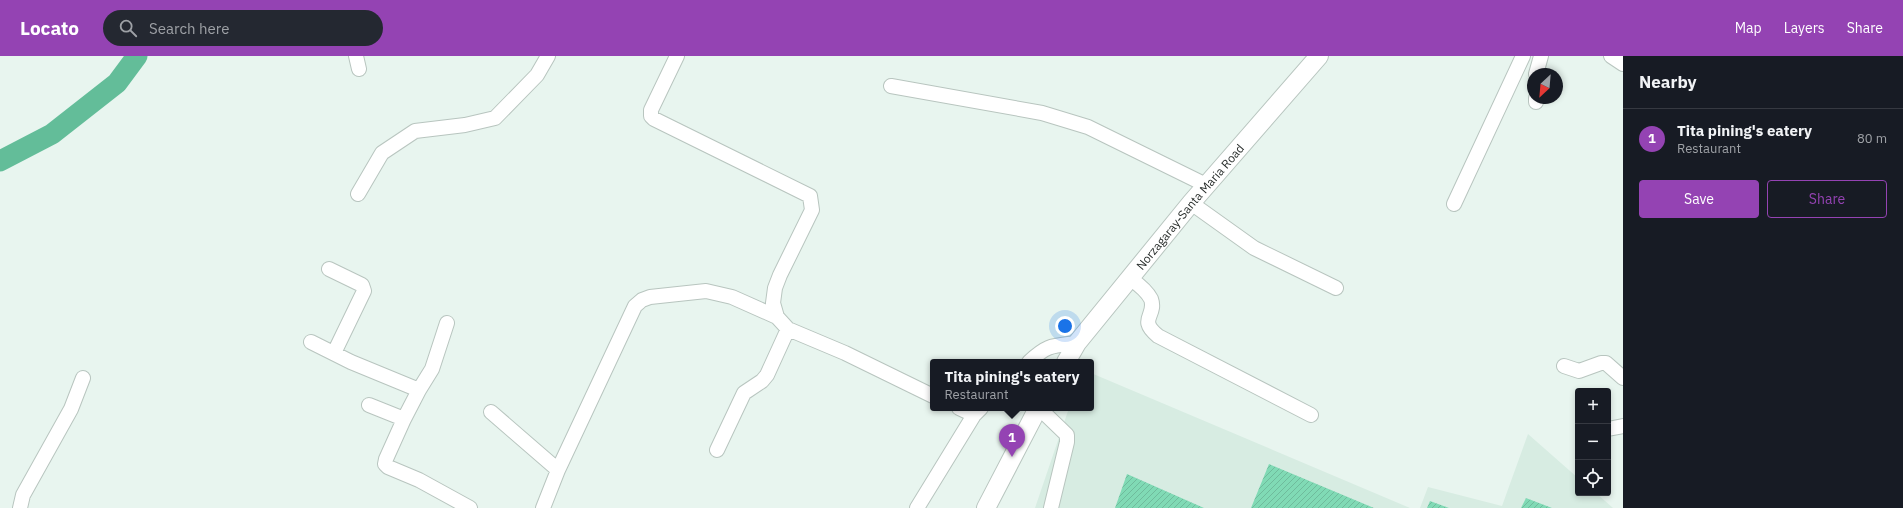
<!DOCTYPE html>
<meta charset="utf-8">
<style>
:root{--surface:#171b24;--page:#242831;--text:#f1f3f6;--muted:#9ea1a6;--line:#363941;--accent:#9443b3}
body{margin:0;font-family:"IBM Plex Sans",sans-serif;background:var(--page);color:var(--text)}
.controls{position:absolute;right:12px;bottom:12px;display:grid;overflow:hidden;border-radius:4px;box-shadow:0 2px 6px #0003}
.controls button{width:36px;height:36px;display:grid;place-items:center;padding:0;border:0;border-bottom:1px solid var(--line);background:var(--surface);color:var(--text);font:20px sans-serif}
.compass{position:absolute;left:1527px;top:12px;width:36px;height:36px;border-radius:50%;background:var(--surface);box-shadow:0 2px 6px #0003;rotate:206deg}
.you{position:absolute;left:1065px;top:270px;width:14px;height:14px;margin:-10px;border:3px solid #fff;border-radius:50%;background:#1a73e8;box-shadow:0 0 0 6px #1a73e833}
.badge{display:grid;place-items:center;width:26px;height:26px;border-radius:50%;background:var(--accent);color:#fff;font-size:13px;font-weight:700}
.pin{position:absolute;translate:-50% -33px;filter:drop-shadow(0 1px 2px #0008)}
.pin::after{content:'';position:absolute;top:21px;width:14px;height:12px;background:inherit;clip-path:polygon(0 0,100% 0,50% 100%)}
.popup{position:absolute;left:930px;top:303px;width:164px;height:52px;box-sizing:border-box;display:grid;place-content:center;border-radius:4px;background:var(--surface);filter:drop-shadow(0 1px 3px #0005);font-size:13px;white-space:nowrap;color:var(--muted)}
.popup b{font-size:15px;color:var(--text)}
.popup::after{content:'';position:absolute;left:50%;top:100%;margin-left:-8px;border:8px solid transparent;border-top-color:var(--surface)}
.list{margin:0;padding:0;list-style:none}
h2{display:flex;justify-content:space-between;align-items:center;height:52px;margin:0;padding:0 16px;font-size:17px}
h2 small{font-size:13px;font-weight:400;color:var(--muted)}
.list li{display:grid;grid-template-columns:26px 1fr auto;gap:12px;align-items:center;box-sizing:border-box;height:60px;padding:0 16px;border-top:1px solid var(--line)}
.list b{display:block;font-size:15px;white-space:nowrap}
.list p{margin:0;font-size:13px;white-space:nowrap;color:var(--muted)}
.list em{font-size:13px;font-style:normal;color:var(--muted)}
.actions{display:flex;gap:8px;padding:12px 16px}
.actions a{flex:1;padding:9px 0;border:1px solid var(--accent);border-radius:4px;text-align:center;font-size:14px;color:var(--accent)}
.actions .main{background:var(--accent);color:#fff}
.icon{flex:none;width:22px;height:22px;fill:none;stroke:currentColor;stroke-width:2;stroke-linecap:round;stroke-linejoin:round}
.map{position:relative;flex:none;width:1623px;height:452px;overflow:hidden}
header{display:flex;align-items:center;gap:24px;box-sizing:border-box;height:56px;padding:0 20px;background:var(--accent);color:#fff}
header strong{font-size:19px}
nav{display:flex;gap:22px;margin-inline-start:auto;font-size:14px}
.search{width:280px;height:36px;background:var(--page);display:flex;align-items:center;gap:10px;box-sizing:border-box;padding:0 14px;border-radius:22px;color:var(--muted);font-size:15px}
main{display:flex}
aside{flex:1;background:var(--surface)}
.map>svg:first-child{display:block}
</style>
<header>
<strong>Locato</strong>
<div class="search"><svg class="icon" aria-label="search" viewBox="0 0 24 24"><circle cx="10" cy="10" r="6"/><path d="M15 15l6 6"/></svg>Search here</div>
<nav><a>Map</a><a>Layers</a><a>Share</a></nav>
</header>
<main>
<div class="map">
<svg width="1623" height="452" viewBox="0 0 1623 452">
<defs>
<pattern id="building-hatch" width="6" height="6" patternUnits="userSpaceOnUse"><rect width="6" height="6" fill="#80dab5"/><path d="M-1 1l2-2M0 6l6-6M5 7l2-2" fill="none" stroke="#6fbb9c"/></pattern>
</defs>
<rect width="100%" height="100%" fill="#e8f5ef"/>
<!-- built -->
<path fill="#d7ece2" d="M1091,317L1410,452H1035L1069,352H1091Z
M1528,378L1578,422V437H1596L1613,452H1420L1428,431L1502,450Z"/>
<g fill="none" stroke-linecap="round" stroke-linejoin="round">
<!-- river -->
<path stroke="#63bd99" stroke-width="21" d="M0,105L52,78L117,27L137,0"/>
</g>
<!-- building -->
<path fill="url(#building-hatch)" d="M1269,408L1374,452H1251Z
M1127,418L1204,452H1115Z
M1526,442L1552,452H1521Z
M1430,445L1449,452H1427Z"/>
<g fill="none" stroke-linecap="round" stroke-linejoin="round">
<defs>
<path id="minor" d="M356,0L359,13
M677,0L651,54V60L654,63L810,140L812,154L780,219L775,232L773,247L777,261L788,273
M1611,0L1623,8
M1536,18L1541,0
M891,30L1042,57L1088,71L1206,129
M1536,46V42
M358,138L382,97L415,75L465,69L495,62L537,19L548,0
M1191,147L1254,192L1336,232
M1454,148L1523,0
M329,213L362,229L364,235L334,297
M1131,223C1138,228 1147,235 1151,243C1157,260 1137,263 1158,280L1311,359
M311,286L351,306L419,334L404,363
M1029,306C1048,288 1053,290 1077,287
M1564,310L1579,315L1601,307H1606L1623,322
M419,334L432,313L447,267
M369,349L404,363L386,403L385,408L388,411L419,424L470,452
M959,352L974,359
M1039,352L1067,379V386L1051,452
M491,356L558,414
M1608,373L1623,370
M717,394L744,337L762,325L767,319L788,273L845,297L933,340
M20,452L23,439L71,353L83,322
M543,452L558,414L635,250L642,244L650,241L706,235L732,241L777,261
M917,452L974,359L981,352"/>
<g id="major">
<path id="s1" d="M1066,306L1077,287L1191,147L1319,0"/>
<path d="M986,452L1038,352"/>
</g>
</defs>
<!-- minor casing -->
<use href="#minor" stroke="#b8c5bf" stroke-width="16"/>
<!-- major casing -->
<use href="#major" stroke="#b8c5bf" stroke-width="20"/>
<!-- minor -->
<use href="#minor" stroke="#fff" stroke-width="14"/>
<!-- major -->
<use href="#major" stroke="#fff" stroke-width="18"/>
</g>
<g text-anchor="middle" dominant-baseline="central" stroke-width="3.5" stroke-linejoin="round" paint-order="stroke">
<!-- street labels -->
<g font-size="12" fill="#282d2b" stroke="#e8f5ef">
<text stroke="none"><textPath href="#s1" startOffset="199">Norzagaray-Santa Maria Road</textPath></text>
</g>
</g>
</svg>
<div class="controls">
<button>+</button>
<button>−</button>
<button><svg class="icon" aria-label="locate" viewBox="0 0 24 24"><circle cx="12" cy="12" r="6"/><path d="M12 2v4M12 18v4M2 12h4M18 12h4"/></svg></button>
</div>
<svg class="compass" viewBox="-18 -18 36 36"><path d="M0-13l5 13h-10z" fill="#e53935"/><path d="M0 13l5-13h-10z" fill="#9ea1a6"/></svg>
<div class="you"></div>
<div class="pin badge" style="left:1012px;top:401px">1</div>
<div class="popup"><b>Tita pining's eatery</b>Restaurant</div>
</div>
<aside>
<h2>Nearby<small></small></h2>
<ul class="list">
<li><span class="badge">1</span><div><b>Tita pining's eatery</b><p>Restaurant</p></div><em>80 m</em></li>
</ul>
<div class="actions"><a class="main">Save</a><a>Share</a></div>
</aside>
</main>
